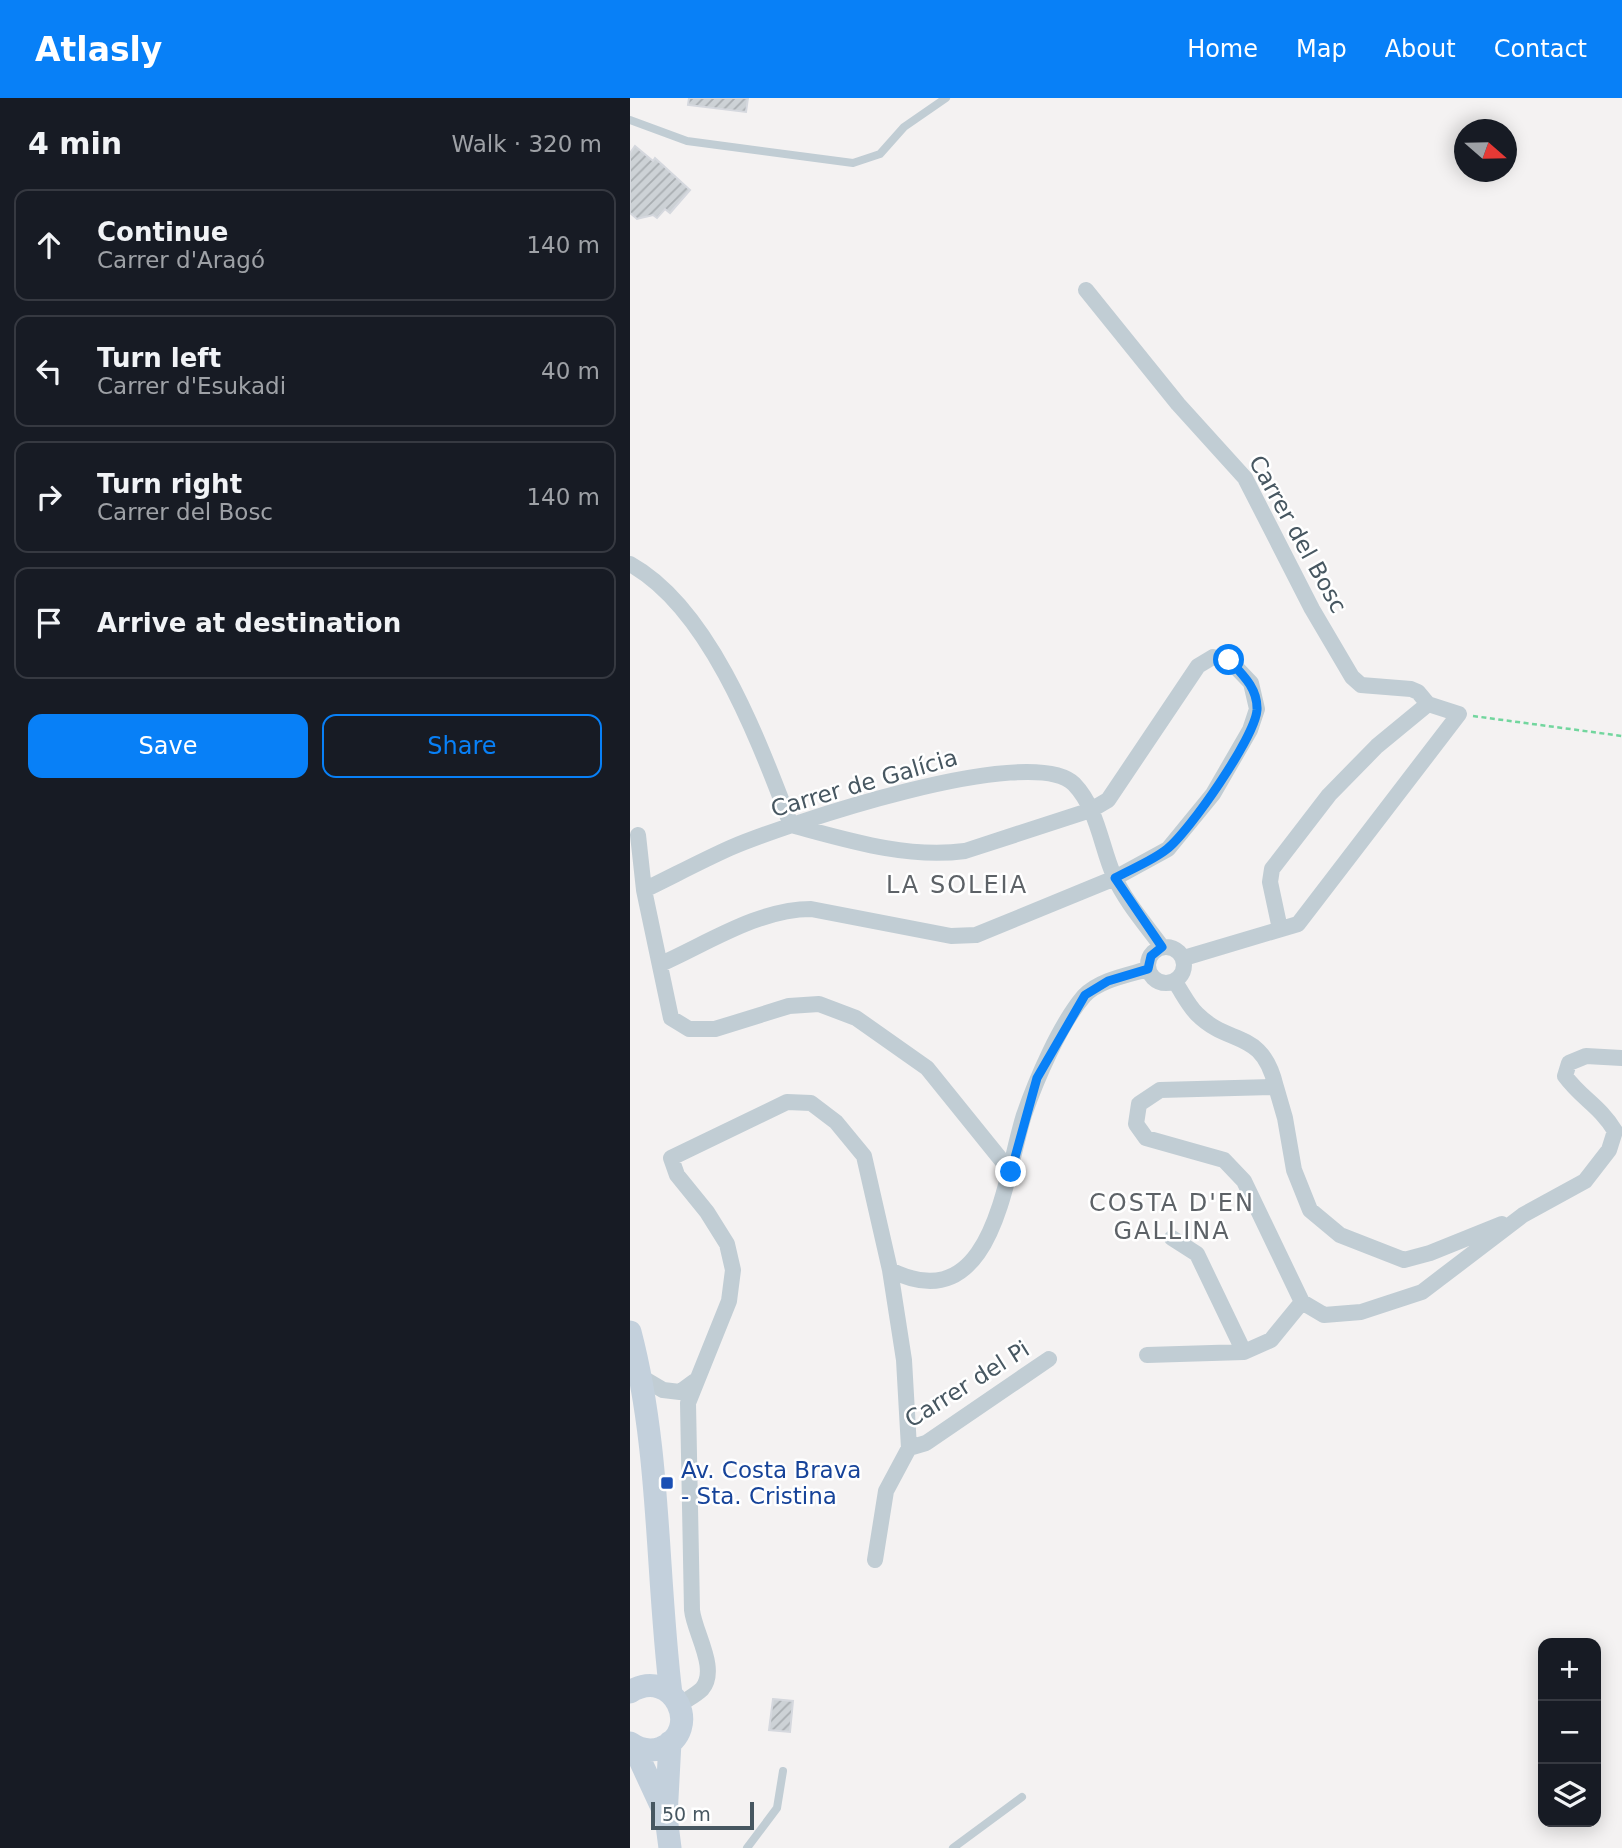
<!DOCTYPE html>
<meta charset="utf-8">
<style>
:root{--surface:#171b24;--page:#242831;--text:#f1f3f6;--muted:#9ea1a6;--line:#363941;--accent:#0880f7}
body{margin:0;font-family:"DejaVu Sans",sans-serif;background:var(--page);color:var(--text)}
.controls{position:absolute;right:21px;bottom:21px;display:grid;overflow:hidden;border-radius:14px;box-shadow:0 4px 18px #0003}
.controls button{width:63px;height:63px;display:grid;place-items:center;padding:0;border:0;border-bottom:2px solid var(--line);background:var(--surface);color:var(--text);font:35px sans-serif}
.compass{position:absolute;left:824px;top:21px;width:63px;height:63px;border-radius:50%;background:var(--surface);box-shadow:0 4px 18px #0003;rotate:110deg}
.scale{position:absolute;left:21px;bottom:18px;width:103px;box-sizing:border-box;padding-left:7px;border:4px solid #475761;border-top:0;font-size:19px;line-height:24px;white-space:nowrap;color:#475761;-webkit-text-stroke:5px #fff;paint-order:stroke}
.stop{position:absolute;width:21px;height:21px;margin:-16px;border:5px solid #0880f7;border-radius:50%;background:#fff}
.stop.end{background:#0880f7;border-color:#fff;box-shadow:0 2px 7px #0008}
.list{margin:0;padding:0;list-style:none}
h2{display:flex;justify-content:space-between;align-items:center;height:91px;margin:0;padding:0 28px;font-size:30px}
h2 small{font-size:23px;font-weight:400;color:var(--muted)}
.list li{display:grid;grid-template-columns:46px 1fr auto;gap:21px;align-items:center;box-sizing:border-box;height:112px;margin:0 14px 14px;padding:0 14px;border:2px solid var(--line);border-radius:14px}
.list b{display:block;font-size:26px;white-space:nowrap}
.list p{margin:0;font-size:23px;white-space:nowrap;color:var(--muted)}
.list em{font-size:23px;font-style:normal;color:var(--muted)}
.actions{display:flex;gap:14px;padding:21px 28px}
.actions a{flex:1;padding:16px 0;border:2px solid var(--accent);border-radius:14px;text-align:center;font-size:24px;color:var(--accent)}
.actions .main{background:var(--accent);color:#fff}
.icon{flex:none;width:38px;height:38px;fill:none;stroke:currentColor;stroke-width:2;stroke-linecap:round;stroke-linejoin:round}
.map{position:relative;flex:none;width:992px;height:1750px;overflow:hidden}
header{display:flex;align-items:center;gap:42px;box-sizing:border-box;height:98px;padding:0 35px;background:var(--accent);color:#fff}
header strong{font-size:33px}
nav{display:flex;gap:38px;margin-inline-start:auto;font-size:24px}
main{display:flex}
aside{flex:1;background:var(--surface)}
.map>svg:first-child{display:block}
</style>
<header>
<strong>Atlasly</strong>
<nav><a>Home</a><a>Map</a><a>About</a><a>Contact</a></nav>
</header>
<main>
<aside>
<h2>4 min<small>Walk · 320 m</small></h2>
<ul class="list">
<li><svg class="icon" aria-label="ahead" viewBox="0 0 24 24"><path d="M12 20V5M6 11l6-6 6 6"/></svg><div><b>Continue</b><p>Carrer d'Aragó</p></div><em>140 m</em></li>
<li><svg class="icon" aria-label="left" viewBox="0 0 24 24"><path d="M17 20v-9H6M10 6l-5 5 5 5"/></svg><div><b>Turn left</b><p>Carrer d'Esukadi</p></div><em>40 m</em></li>
<li><svg class="icon" aria-label="right" viewBox="0 0 24 24"><path d="M7 20v-9h11M14 6l5 5-5 5"/></svg><div><b>Turn right</b><p>Carrer del Bosc</p></div><em>140 m</em></li>
<li><svg class="icon" aria-label="arrive" viewBox="0 0 24 24"><path d="M6 21V4h12l-3 4 3 4H6"/></svg><div><b>Arrive at destination</b></div></li>
</ul>
<div class="actions"><a class="main">Save</a><a>Share</a></div>
</aside>
<div class="map">
<svg width="992" height="1750" viewBox="0 0 992 1750">
<defs>
<pattern id="building-hatch" width="6" height="6" patternUnits="userSpaceOnUse" patternTransform="scale(1.75)"><rect width="6" height="6" fill="#cdd2d6"/><path d="M-1 1l2-2M0 6l6-6M5 7l2-2" fill="none" stroke="#a8adb1"/></pattern>
</defs>
<rect width="100%" height="100%" fill="#f4f2f2"/>
<!-- building -->
<path fill="url(#building-hatch)" stroke="#d5d8de" stroke-width="2" d="M59,0H118L116,14L58,7Z
M5,48L23,63L25,60L60,92L40,115L35,111L27,120L23,117L7,121L0,115V55Z
M143,1601L163,1603L160,1634L139,1632Z"/>
<g fill="none" stroke-linecap="round" stroke-linejoin="round">
<!-- path -->
<path stroke="#72d69e" stroke-width="2.5" stroke-dasharray="5 3.5" stroke-linecap="butt" d="M843,618L992,638"/>
<!-- service -->
<path stroke="#c1cdd4" stroke-width="8" d="M0,22L57,43L223,65L250,56L274,29L316,0
M117,1750L147,1710L153,1673
M323,1750L392,1699"/>
<!-- minor -->
<path stroke="#c1cdd4" stroke-width="16" d="M456,192L548,306L615,380L682,511L722,579L731,587L781,591L788,594L798,606
M0,466C81,511 129,644 161,727C217,742 277,761 335,753L461,712L478,702L568,568L583,559L599,562L621,585L627,611L620,632L583,696L538,751L485,780L346,837L321,838L181,811C129,811 78,845 31,866
M8,737L14,792L41,920L59,931H85L159,908L189,906L226,920L297,970L381,1074
M14,792C43,778 71,763 100,750C154,727 401,643 444,686C468,711 471,749 484,778C495,803 516,827 532,849
M518 867a18 18 0 1 1 36 0a18 18 0 1 1-36 0Z
M554,860L668,826L829,616L798,606L747,648L699,697L642,771L640,784L650,831
M545,884C552,894 558,907 567,916C600,949 632,930 646,989L530,992L509,1006L506,1026L516,1040L594,1062L614,1083L672,1204L694,1217L731,1214L792,1194L893,1117L955,1083L979,1052L985,1033C969,1007 952,1001 935,978L939,965L956,958L992,960
M646,989L655,1020L664,1072L680,1112L710,1137L774,1162L800,1155L872,1126
M542,1140L567,1156L614,1254
M260,1172C363,1223 374,1081 394,1017C406,982 430,926 454,898C469,882 498,877 518,871
M517,1257L614,1254L641,1242L672,1204
M11,1279L33,1292L50,1294L65,1283
M279,1350L296,1345L419,1261
M49,1607C56,1602 66,1597 72,1591C89,1571 64,1534 62,1512L58,1305L99,1203L103,1172L97,1146L77,1114L47,1077L41,1060L157,1004L181,1005L206,1024L234,1058L260,1172L274,1262L279,1350L256,1393L245,1462"/>
<!-- secondary -->
<path stroke="#c3d0dc" stroke-width="23" d="M0,1234C31,1352 26,1475 41,1596
M0,1594C43,1567 74,1633 31,1650C20,1654 10,1652 0,1645
M3,1647L35,1716
M40,1750L36,1719L40,1644"/>
</g>
<g fill="none" stroke-linecap="round" stroke-linejoin="round">
<!-- route -->
<path stroke="#0880f7" stroke-width="9" d="M381,1074L407,980L455,897L478,883L518,871L521,858L532,849L485,780C501,771 522,763 537,751C559,734 625,639 627,612C628,590 612,576 599,562"/>
</g>
<!-- markers -->
<rect fill="#1a4fb4" stroke="#fff" stroke-width="2.5" x="30" y="1378" width="14" height="14" rx="3.5"/>
<g text-anchor="middle" dominant-baseline="central" stroke-width="5" stroke-linejoin="round" paint-order="stroke">
<!-- street labels -->
<g font-size="23" fill="#475761" stroke="#fff">
<text transform="translate(668 436) rotate(61)">Carrer del Bosc</text>
<text transform="translate(234 685) rotate(-16)">Carrer de Galícia</text>
<text transform="translate(337 1286) rotate(-32)">Carrer del Pi</text>
</g>
<!-- transit labels -->
<g font-size="23" fill="#164399" stroke="#fff" text-anchor="start">
<text x="51" y="1372">Av. Costa Brava<tspan x="51" dy="26">- Sta. Cristina</tspan></text>
</g>
<!-- neighbourhood labels -->
<g font-size="24" letter-spacing="2" fill="#5d6267" stroke="#fff">
<text x="327" y="787">LA SOLEIA</text>
<text x="542" y="1105">COSTA D'EN<tspan x="542" dy="28">GALLINA</tspan></text>
</g>
</g>
</svg>
<div class="controls">
<button>+</button>
<button>−</button>
<button><svg class="icon" aria-label="layers" viewBox="0 0 24 24"><path d="M12 4l9 5-9 5-9-5zM3 14l9 5 9-5"/></svg></button>
</div>
<svg class="compass" viewBox="-18 -18 36 36"><path d="M0-13l5 13h-10z" fill="#e53935"/><path d="M0 13l5-13h-10z" fill="#9ea1a6"/></svg>
<div class="scale">50 m</div>
<div class="stop" style="left:599px;top:562px"></div>
<div class="stop end" style="left:381px;top:1074px"></div>
</div>
</main>
